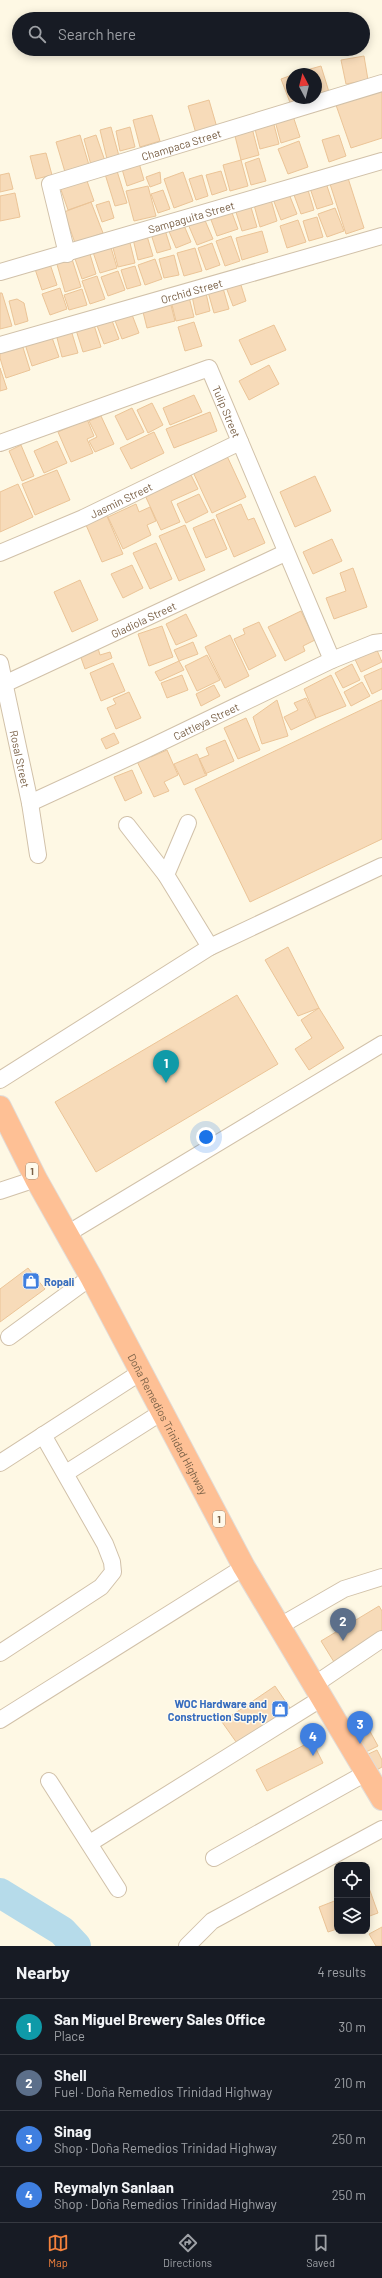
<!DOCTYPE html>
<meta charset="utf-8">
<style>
:root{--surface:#171b24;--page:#20242c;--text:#f1f3f6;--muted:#9ea1a6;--line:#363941;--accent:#f4823d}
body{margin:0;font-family:Barlow,sans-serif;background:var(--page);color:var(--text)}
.controls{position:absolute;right:12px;bottom:12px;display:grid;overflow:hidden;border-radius:8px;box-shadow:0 2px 10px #0003}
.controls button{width:36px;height:36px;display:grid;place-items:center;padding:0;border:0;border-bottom:1px solid var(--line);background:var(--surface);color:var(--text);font:20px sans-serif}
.compass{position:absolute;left:286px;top:68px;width:36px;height:36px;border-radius:50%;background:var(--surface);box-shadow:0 2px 10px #0003;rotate:353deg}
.you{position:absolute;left:206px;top:1137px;width:14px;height:14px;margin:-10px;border:3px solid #fff;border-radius:50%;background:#1a73e8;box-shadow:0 0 0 6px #1a73e833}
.badge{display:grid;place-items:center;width:26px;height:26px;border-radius:50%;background:var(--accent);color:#fff;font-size:13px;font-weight:700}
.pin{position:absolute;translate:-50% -33px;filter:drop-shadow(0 1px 2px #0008)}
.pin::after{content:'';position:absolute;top:21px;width:14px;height:12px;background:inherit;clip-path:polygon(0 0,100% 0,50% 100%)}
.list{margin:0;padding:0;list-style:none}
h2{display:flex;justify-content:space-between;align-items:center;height:52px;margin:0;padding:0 16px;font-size:17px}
h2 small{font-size:13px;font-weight:400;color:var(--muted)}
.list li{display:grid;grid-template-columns:26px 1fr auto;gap:12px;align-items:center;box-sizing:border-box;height:56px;padding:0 16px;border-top:1px solid var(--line)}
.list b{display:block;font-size:15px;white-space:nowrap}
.list p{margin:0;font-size:13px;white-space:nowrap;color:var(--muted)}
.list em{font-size:13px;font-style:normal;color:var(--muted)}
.icon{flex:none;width:22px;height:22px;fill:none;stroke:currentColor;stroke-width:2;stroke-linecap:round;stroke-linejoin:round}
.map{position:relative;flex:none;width:382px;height:1946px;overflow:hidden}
.search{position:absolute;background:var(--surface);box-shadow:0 2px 10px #0003;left:12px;right:12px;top:12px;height:44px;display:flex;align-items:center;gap:10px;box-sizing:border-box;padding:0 14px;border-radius:22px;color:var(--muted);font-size:15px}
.sheet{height:276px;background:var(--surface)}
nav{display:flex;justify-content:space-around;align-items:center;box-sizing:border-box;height:56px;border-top:1px solid var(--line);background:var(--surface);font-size:11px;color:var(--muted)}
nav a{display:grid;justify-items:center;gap:2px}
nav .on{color:var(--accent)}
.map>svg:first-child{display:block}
</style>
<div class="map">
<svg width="382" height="1946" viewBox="0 0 382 1946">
<rect width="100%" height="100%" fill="#fef8e4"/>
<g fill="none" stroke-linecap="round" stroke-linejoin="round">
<!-- river -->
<path stroke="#b6dbea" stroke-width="30" d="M0,1893L62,1931L76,1946"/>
</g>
<!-- building -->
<path fill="#f7dbb9" stroke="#ebc497" d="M364,56L368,80L346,84L341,60Z
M321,66L329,92L316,96V74H303V71Z
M292,75V98H308L291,105L281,79Z
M382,89V138L351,148L336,105Z
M209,100L218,131L197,137L188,106Z
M152,115L160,141L140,147L133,120Z
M293,116L300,137L281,143L275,121Z
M273,121L279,144L260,149L254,125Z
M111,127L119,156L107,159L100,130Z
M130,127L135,147L120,151L116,131Z
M252,128L259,155L241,160L234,132Z
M80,135L89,165L65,172L56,142Z
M96,135L105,161L91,165L84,139Z
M339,135L346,156L329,162L322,140Z
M299,141L308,167L288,174L278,149Z
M46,153L52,175L36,179L30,156Z
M259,158L266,181L251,185L245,163Z
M241,160L248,186L230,191L223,165Z
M139,163L144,180L127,186L122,169Z
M117,171L127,203L115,206L105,174Z
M221,171L227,190L212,195L206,175Z
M160,172L161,183L150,187L146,177Z
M183,172L193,201L174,208L164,179Z
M9,173L13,189L0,192V175Z
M202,175L208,196L196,200L189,179Z
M86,178L94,201L68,210L60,187Z
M348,178L364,228L346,234L330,184Z
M326,183L333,204L317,209L310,188Z
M148,186L156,216L134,221L126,191Z
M163,190L170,209L158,213L151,194Z
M308,190L314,210L301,214L294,195Z
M15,193L20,217L0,221V196Z
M289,194L297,214L281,220L273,199Z
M271,200L277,221L260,227L254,205Z
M109,201L114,218L102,222L96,205Z
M91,202L103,233L75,243L64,212Z
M250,204L257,227L242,231L235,209Z
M335,208L344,231L327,237L318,214Z
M231,210L238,229L217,236L210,217Z
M317,217L323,237L309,241L303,221Z
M204,218L213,239L197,245L188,224Z
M298,220L306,242L287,248L280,226Z
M183,223L191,242L176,248L168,229Z
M165,230L171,249L157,253L151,234Z
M262,231L268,252L242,260L236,238Z
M147,236L153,256L138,260L133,239Z
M231,236L240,261L225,266L216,241Z
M129,239L135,263L118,267L112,244Z
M212,243L220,265L206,270L198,248Z
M110,244L117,268L100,273L92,249Z
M195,248L202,271L184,276L177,253Z
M89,251L96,274L82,279L74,256Z
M174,255L179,275L164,278L159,259Z
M71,256L81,287L65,292L56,261Z
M155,259L162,279L145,285L138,265Z
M49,261L57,285L42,290L34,266Z
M135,266L141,285L127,289L121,270Z
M118,271L125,290L108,296L101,277Z
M97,276L105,299L90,304L82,281Z
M240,282L246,301L233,306L226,287Z
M60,288L67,309L50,315L42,294Z
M223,288L229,309L214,313L208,292Z
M82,289L87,305L69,310L64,295Z
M0,293H2L12,326L0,329Z
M206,293L210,311L196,315L192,296Z
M189,297L194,317L176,321L171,301Z
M17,299L24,303L28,321L15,325L9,301Z
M170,301L175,321L147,328L142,308Z
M131,312L139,333L122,339L114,318Z
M111,318L119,339L104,344L96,323Z
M194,322L202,346L185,351L178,327Z
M94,325L101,347L83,352L76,330Z
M274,325L286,350L251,365L239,340Z
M71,330L78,353L62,357L56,334Z
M50,332L59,357L32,366L24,341Z
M21,341L30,370L6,378L0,358V348Z
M269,365L279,384L249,400L239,381Z
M0,368L7,389L0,391Z
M194,395L202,412L170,425L163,408Z
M152,403L163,425L148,433L137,410Z
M132,408L144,432L127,440L115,416Z
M210,412L217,431L174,448L166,429Z
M101,416L114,444L95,452L89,441L97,437L89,421Z
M87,419L94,436L87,439L93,453L71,462L58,432Z
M154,432L164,453L131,469L120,448Z
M57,441L67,463L44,473L34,451Z
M21,445L34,476L22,481L9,451Z
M227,456L246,497L212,513L193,472Z
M57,470L70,500L35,515L22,484Z
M189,471L198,489L171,501L180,522L161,530L143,491Z
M315,476L331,511L295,527L280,492Z
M18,484L33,517L0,532V492Z
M199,494L208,512L186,523L177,504Z
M136,504L139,512L150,507L156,521L147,525L151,535L123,549L108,517Z
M241,504L248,520L254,518L265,543L234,557L216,515Z
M104,509L123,554L102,562L83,518Z
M214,519L227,549L206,558L193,528Z
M185,525L205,570L179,581L159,536Z
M332,539L342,561L313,574L303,552Z
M156,543L172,579L150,589L133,553Z
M132,565L143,588L123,598L111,574Z
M353,568L367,607L334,619L326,598L346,591L340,573Z
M80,580L98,620L72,632L54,592Z
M301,611L315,640L303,646L305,651L285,661L268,627Z
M186,614L197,636L176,645L166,624Z
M259,622L276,656L249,670L234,639L245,634L243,629Z
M162,626L173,657L149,666L138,634Z
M230,635L249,676L225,688L205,647Z
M193,642L198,654L179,661L174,650Z
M374,643L382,662L361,672L352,653Z
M98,648L100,655L110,652L112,658L85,669L80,655Z
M207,655L220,680L197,691L185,666Z
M179,661L184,670L160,681L155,672Z
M113,663L125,691L101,701L90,673Z
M352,664L360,680L343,688L335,673Z
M382,668V689L372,694L364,676Z
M182,675L188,690L167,698L161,683Z
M331,675L346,706L316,718L304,689Z
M362,682L370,696L351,706L344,692Z
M214,685L220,696L201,706L196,694Z
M129,692L141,718L116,729L107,708L116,704L113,699Z
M306,698L316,718L291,730L284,717L298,710L294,703Z
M277,700L288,736L262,744L253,717Z
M382,700V839L250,902L195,789Z
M246,718L260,750L238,759L224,728Z
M114,733L119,743L106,749L101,739Z
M225,740L234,761L205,774L199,759L209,755L206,748Z
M147,749L151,757L167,750L178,775L164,782L169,791L154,797L134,755Z
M197,754L207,775L184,785L174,764Z
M132,770L142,793L125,801L114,777Z
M288,947L319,1008L298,1016L265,960Z
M237,995L278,1064L96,1172L55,1102Z
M319,1008L344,1048L309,1070L295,1049L312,1038L301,1020Z
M28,1268L45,1289L0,1322V1289Z
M379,1606L382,1611V1634L334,1662L321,1641Z
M275,1686L292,1711L239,1746L222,1722Z
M367,1726L378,1746L362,1754L352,1734Z
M312,1741L323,1763L267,1791L256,1770Z
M377,1750L382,1760V1767L373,1772L364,1756Z
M369,1888L378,1913L367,1917V1889Z
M337,1900V1929L328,1932L319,1907Z
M382,1927V1946H376L369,1934Z"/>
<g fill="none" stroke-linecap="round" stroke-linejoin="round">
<defs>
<g id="minor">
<path id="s1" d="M67,254L50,184L382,83"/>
<path id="s2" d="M0,272L382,161"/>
<path id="s3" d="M0,345L382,236"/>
<path id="s4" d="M0,443L209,368L332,660"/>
<path id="s5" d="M0,553L83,518L240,442"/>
<path id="s6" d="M0,663L30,803L38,855"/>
<path id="s7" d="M0,686L285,553"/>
<path id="s8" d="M30,803L147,749L332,660L374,643L382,642"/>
<path d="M127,825L166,875L210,947"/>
<path d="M166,875L188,823"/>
<path d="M0,1080L210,947L382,866"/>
<path d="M0,1191L36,1179"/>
<path d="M67,1234L382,1044"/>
<path d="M9,1337L91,1277"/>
<path d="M0,1463L141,1372"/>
<path d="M66,1473L162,1412"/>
<path d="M278,1627L344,1589L382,1577"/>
<path d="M0,1653L101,1587L113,1572L112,1562L105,1544L43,1435"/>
<path d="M314,1685L382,1639"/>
<path d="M0,1720L244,1567"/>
<path d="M49,1781L118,1889"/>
<path d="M90,1843L322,1698"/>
<path d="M214,1858L366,1773"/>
<path d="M187,1946L212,1921L382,1829"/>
</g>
<g id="highway">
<path id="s9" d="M0,1107L36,1179L91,1277L244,1567L382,1799"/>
</g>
</defs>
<!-- minor casing -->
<use href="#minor" stroke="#d1c1a9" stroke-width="18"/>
<!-- highway casing -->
<use href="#highway" stroke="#e2dcd7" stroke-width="24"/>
<!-- minor -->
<use href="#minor" stroke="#fff" stroke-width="16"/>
<!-- highway -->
<use href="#highway" stroke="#fec095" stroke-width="22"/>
</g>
<!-- icons -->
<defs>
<symbol id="shop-square" viewBox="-11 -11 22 22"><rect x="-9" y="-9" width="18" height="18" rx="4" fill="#3f7fe0" stroke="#fffaec"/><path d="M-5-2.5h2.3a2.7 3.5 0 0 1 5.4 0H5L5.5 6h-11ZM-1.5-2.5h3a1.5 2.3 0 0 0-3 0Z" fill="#fff"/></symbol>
</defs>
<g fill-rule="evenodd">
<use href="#shop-square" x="21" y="1271" width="20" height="20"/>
<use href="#shop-square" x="270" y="1699" width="20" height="20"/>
</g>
<g text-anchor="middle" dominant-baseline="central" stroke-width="3" stroke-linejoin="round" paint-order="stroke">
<!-- shield labels -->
<g fill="#fffaec" stroke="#a28f78" stroke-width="1">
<rect x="26" y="1163" width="12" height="16" rx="3"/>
<rect x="213" y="1511" width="12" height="16" rx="3"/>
</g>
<g font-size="10" font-weight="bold" fill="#7a6147">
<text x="32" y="1171">1</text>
<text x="219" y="1519">1</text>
</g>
<!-- street labels -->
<g font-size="11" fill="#7a6147" stroke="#fffaec">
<text stroke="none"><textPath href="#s1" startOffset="209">Champaca Street</textPath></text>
<text stroke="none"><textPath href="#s2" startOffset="199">Sampaguita Street</textPath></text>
<text stroke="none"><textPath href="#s3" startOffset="199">Orchid Street</textPath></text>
<text stroke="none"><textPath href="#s4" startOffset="269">Tulip Street</textPath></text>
<text stroke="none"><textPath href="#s5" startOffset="132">Jasmin Street</textPath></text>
<text stroke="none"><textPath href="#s7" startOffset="158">Gladiola Street</textPath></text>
<text stroke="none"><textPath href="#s8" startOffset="194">Cattleya Street</textPath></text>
<text stroke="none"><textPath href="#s6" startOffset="98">Rosal Street</textPath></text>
<text stroke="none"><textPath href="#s9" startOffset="359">Doña Remedios Trinidad Highway</textPath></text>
</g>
<!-- shop labels -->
<g font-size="11" font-weight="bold" fill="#366cbe" stroke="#fffaec" text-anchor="start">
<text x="44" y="1281">Ropali</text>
<text x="267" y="1703" text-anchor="end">WOC Hardware and<tspan x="267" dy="13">Construction Supply</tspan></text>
</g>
</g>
</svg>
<div class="controls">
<button><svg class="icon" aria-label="locate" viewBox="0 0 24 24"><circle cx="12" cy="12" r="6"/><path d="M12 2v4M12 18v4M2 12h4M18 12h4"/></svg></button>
<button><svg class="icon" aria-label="layers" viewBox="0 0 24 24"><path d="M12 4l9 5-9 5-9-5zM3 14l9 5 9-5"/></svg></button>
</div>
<svg class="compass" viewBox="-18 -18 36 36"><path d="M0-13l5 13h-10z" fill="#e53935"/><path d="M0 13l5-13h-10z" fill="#9ea1a6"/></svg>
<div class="you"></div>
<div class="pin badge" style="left:166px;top:1083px;background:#0f9aa8">1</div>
<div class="pin badge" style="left:343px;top:1641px;background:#5c6f8a">2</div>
<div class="pin badge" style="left:360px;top:1744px;background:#3f7fe0">3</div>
<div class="pin badge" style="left:313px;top:1756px;background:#3f7fe0">4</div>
<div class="search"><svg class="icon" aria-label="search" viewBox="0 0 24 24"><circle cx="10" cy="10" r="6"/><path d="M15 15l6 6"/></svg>Search here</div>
</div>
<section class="sheet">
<h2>Nearby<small>4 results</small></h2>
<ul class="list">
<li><span class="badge" style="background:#0f9aa8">1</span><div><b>San Miguel Brewery Sales Office</b><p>Place</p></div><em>30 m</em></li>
<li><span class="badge" style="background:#5c6f8a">2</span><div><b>Shell</b><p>Fuel · Doña Remedios Trinidad Highway</p></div><em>210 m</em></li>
<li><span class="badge" style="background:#3f7fe0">3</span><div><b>Sinag</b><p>Shop · Doña Remedios Trinidad Highway</p></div><em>250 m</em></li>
<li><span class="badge" style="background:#3f7fe0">4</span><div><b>Reymalyn Sanlaan</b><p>Shop · Doña Remedios Trinidad Highway</p></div><em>250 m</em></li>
</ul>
</section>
<nav>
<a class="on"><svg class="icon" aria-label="map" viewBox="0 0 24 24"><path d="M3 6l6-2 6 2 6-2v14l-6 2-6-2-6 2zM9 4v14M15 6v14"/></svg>Map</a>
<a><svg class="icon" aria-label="directions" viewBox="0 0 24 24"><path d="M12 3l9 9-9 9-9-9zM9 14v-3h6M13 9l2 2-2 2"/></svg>Directions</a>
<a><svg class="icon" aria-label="saved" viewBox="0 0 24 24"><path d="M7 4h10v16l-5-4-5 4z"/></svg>Saved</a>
</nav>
